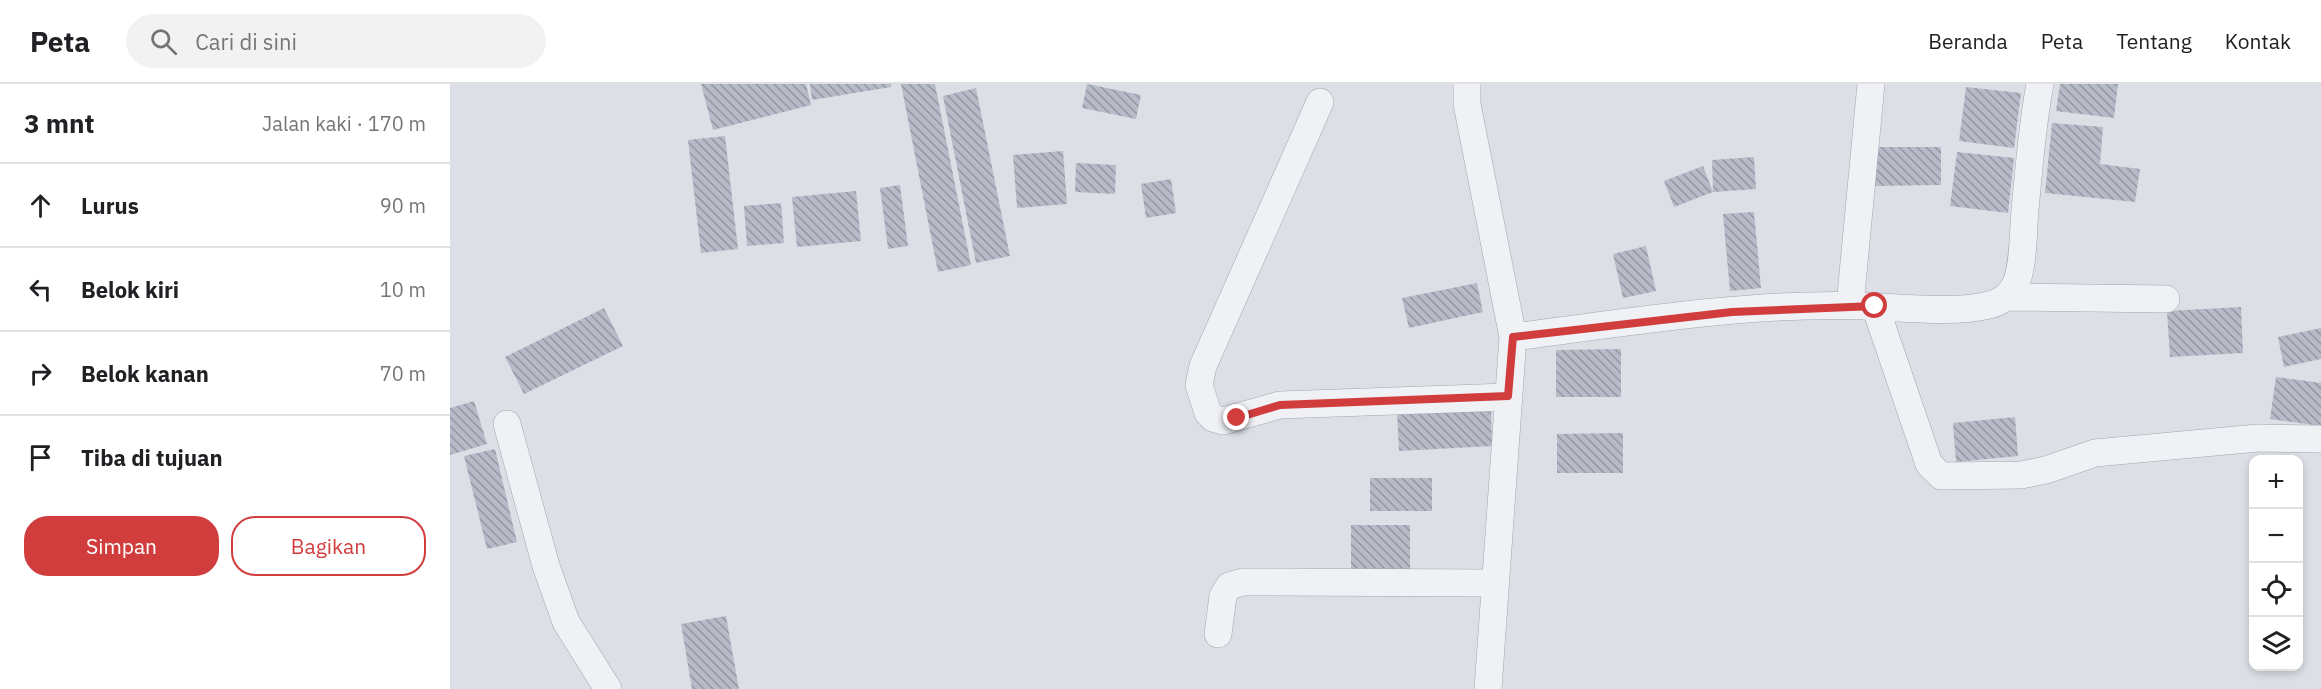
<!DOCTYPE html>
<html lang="id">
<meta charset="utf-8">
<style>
:root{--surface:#fff;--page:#f2f2f2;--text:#202124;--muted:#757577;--line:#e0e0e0;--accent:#d13d3d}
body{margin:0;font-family:"IBM Plex Sans",sans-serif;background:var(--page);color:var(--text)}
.controls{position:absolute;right:18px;bottom:18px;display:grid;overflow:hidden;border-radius:12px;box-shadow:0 3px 9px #0003}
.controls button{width:54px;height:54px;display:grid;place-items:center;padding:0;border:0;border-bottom:2px solid var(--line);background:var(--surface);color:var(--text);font:30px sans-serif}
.stop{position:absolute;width:18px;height:18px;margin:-14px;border:4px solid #d13d3d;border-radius:50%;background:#fff}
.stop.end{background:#d13d3d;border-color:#fff;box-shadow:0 2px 6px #0008}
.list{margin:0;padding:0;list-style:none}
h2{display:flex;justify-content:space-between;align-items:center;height:78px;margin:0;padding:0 24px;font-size:26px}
h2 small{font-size:20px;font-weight:400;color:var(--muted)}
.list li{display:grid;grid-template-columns:39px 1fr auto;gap:18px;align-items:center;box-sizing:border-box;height:84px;padding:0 24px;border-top:2px solid var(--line)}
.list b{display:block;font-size:22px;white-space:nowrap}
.list em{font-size:20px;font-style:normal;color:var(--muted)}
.actions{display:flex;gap:12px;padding:18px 24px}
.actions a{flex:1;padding:14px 0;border:2px solid var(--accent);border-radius:24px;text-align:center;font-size:21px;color:var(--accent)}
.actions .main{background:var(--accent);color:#fff}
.icon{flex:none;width:33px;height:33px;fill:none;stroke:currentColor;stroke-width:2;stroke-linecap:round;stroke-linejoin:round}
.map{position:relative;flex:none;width:1871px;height:605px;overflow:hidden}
header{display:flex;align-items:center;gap:36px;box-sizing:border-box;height:84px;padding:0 30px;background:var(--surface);border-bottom:2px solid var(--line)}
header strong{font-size:28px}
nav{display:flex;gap:33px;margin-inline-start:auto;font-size:21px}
.search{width:420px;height:54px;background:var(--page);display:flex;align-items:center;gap:15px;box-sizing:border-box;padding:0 21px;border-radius:33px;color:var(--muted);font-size:22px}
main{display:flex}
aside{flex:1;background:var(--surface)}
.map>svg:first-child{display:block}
</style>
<header>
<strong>Peta</strong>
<div class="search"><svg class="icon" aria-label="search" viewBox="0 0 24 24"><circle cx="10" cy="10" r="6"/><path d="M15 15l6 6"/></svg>Cari di sini</div>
<nav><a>Beranda</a><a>Peta</a><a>Tentang</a><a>Kontak</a></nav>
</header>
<main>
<aside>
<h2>3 mnt<small>Jalan kaki · 170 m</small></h2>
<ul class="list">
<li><svg class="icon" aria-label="ahead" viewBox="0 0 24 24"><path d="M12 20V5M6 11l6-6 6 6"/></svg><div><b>Lurus</b></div><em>90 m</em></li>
<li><svg class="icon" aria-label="left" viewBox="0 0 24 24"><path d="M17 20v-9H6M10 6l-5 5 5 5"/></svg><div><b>Belok kiri</b></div><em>10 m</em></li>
<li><svg class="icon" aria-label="right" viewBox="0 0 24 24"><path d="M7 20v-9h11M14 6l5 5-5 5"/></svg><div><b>Belok kanan</b></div><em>70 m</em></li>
<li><svg class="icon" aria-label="arrive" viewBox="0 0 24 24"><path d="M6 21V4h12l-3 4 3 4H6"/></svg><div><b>Tiba di tujuan</b></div></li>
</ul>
<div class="actions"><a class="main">Simpan</a><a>Bagikan</a></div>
</aside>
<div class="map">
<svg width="1871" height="605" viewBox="0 0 1871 605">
<defs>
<pattern id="building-back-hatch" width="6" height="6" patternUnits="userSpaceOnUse" patternTransform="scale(1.5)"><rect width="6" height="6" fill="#b7bac7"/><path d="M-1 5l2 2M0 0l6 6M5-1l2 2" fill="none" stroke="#9597a3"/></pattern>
</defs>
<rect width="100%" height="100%" fill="#dddfe7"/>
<!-- building -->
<path fill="url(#building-back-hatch)" d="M251,0H356L361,21L263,46Z
M360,0H441V3L362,16Z
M451,0H485L521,181L488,188Z
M637,0L691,11L686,35L632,24Z
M1610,0H1668L1664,34L1606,27Z
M1516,3L1571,9L1564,64L1509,57Z
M526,4L560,172L526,179L493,12Z
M1602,39L1653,43L1650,80L1690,85L1685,118L1595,109Z
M275,52L288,165L251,169L238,56Z
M1423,63H1491V101L1423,102Z
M613,67L617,120L567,124L563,71Z
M1507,68L1564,74L1558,129L1500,122Z
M1304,73L1306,105L1263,108L1262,76Z
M626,79L666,81L665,110L625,108Z
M1253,82L1263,108L1224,123L1214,97Z
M721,95L726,129L696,134L691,100Z
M450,101L458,162L438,165L430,104Z
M406,107L411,157L347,163L342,113Z
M331,119L334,159L297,162L294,122Z
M1304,128L1311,204L1280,207L1273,130Z
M1196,162L1206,207L1173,214L1163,170Z
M1027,199L1033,228L959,244L952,214Z
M1791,223L1793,269L1720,273L1717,227Z
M154,224L173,262L74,310L55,273Z
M1871,244V275L1834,283L1828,253Z
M1171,265V313H1106V266Z
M1826,293L1871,299V342L1820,335Z
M24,317L37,360L0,371V324Z
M1041,324L1042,362L949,367L947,329Z
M1565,333L1568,372L1506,378L1503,339Z
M1173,349V389H1107V350Z
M45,365L67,458L37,465L14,372Z
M920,394H982V427H920Z
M901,441H960V487L901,486Z
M276,532L289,605H242L231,540Z"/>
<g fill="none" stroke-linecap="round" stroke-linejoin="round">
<defs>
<path id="street" d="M1017,0V20L1063,253L1038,605
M870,18L753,282L749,301L758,329L763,334L773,337L830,321L1058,313
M1556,213L1716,215
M1400,221L1421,0
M1425,222L1479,380L1491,392L1571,391L1596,386L1645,369L1808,354L1871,355
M1063,253C1174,239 1300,218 1412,222C1447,223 1506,230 1539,221C1549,219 1559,212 1564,203C1574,186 1573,147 1575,126C1579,84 1582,42 1590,0
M57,340L96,482L116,538L158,605
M768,550L773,512L779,502L793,498L1044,499"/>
</defs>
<!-- street casing -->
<use href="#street" stroke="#a2a5b1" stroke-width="28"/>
<!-- street -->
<use href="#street" stroke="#eff1f5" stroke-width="27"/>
</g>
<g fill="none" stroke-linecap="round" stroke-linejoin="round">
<!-- route -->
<path stroke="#d13d3d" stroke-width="8" d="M787,334L830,321L1058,312L1063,253L1282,228L1425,222"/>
</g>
</svg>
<div class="controls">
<button>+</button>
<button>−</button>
<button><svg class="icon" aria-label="locate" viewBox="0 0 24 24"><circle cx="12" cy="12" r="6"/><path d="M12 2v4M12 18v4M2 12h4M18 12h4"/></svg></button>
<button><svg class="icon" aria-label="layers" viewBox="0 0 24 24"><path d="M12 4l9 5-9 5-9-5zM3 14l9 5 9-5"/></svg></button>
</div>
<div class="stop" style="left:1425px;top:222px"></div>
<div class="stop end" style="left:787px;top:334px"></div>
</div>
</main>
